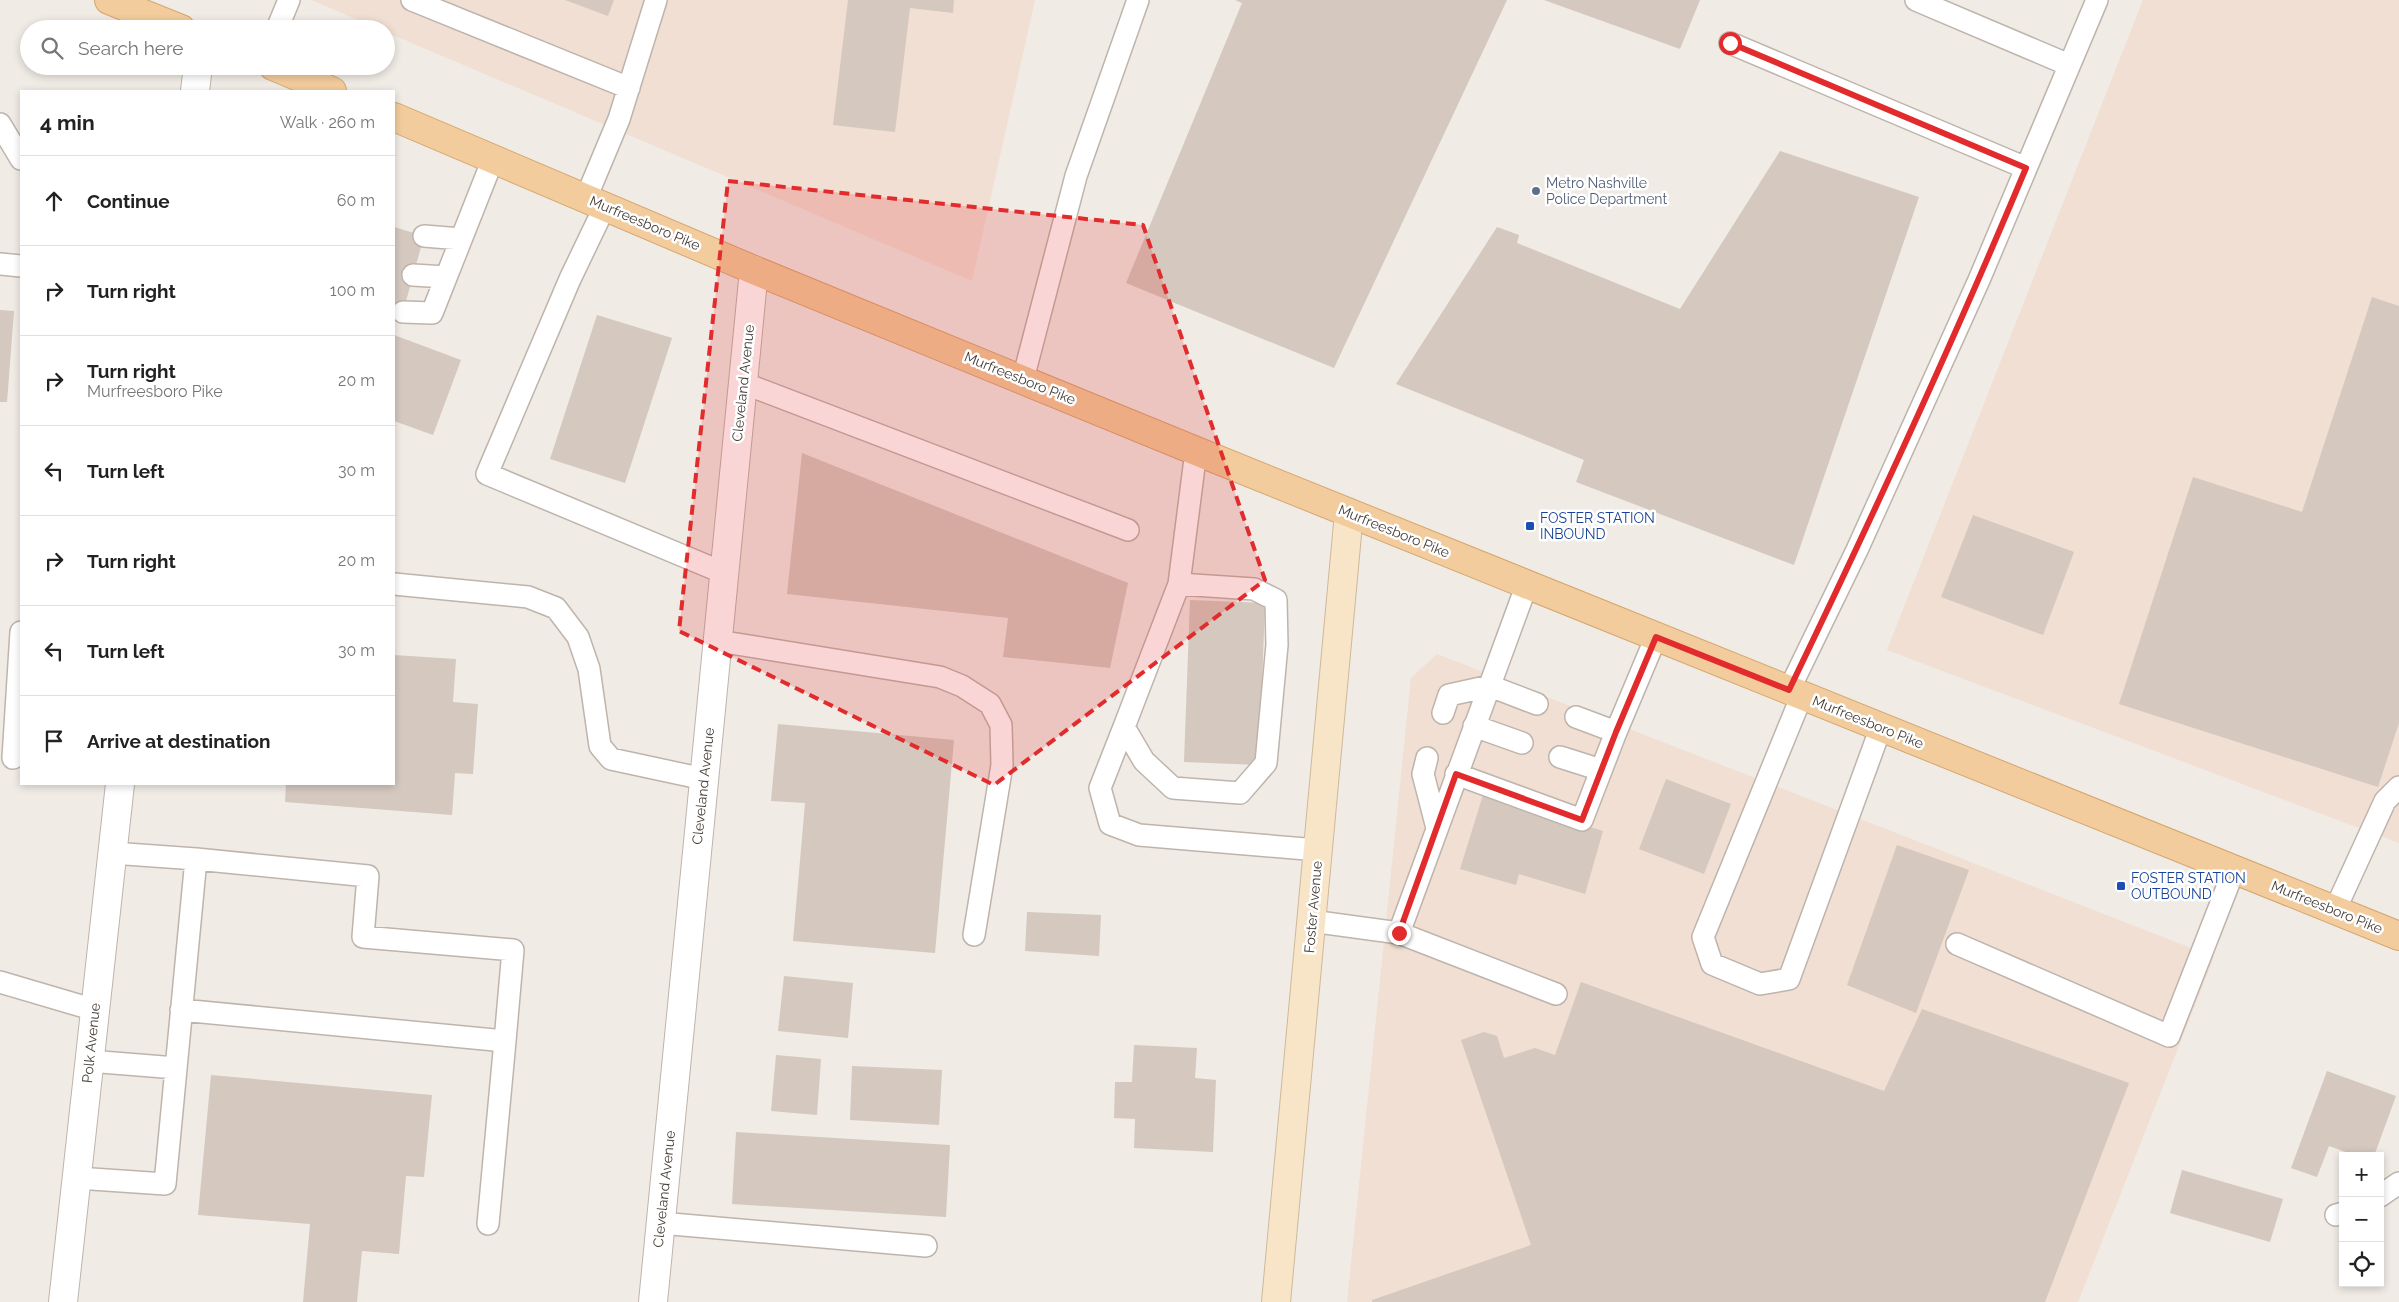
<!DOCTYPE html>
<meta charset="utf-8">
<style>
:root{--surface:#fff;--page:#f6f6f6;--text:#222;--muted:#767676;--line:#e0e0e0}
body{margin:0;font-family:Raleway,sans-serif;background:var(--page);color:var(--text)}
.controls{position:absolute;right:15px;bottom:15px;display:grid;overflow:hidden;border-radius:0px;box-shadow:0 2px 8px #0003}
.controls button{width:45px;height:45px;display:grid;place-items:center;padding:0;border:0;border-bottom:1px solid var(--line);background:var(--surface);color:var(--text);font:25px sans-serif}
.stop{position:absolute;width:15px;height:15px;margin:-11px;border:4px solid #e12b2c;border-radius:50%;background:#fff}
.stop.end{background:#e12b2c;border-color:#fff;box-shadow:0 1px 5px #0008}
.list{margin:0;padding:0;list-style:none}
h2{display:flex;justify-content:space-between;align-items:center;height:65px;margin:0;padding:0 20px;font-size:21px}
h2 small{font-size:16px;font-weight:400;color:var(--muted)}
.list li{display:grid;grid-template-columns:32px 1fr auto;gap:15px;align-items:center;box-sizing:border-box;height:90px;padding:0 20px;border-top:1px solid var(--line)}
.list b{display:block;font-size:19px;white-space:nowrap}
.list p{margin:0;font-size:16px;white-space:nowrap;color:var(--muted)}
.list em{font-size:16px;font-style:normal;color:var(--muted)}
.icon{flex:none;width:28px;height:28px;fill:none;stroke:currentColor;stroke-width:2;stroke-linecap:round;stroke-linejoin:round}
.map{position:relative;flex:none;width:2399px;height:1302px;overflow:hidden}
.search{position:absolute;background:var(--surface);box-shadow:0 2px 8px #0003;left:20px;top:20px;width:375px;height:55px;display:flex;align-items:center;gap:12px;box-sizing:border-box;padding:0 18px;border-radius:28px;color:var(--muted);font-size:19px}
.panel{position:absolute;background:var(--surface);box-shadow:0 2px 8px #0003;left:20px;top:90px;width:375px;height:695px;border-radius:0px}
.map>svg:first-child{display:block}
</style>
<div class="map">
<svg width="2399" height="1302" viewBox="0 0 2399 1302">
<rect width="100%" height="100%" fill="#f0ebe5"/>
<!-- commercial -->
<path fill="#f0dfd2" d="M312,0H1035L972,281L386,32V29H379Z
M2143,0H2399V843L1887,650Z
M1437,654L2214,957L2078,1302H1347L1411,678Z"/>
<!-- building -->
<path fill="#d4c8bf" d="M565,0H614L608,16Z
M848,0H954L953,13L910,8L895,132L833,125Z
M1235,0H1507L1334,368L1126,283L1242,3Z
M1544,0H1700L1680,49Z
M1780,151L1919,197L1794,565L1576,482L1584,460L1396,384L1497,227L1519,235L1517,243L1680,309Z
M394,227L424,236L403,312L394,309Z
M2372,297L2399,306V723L2378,787L2119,704L2193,477L2302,512Z
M0,310L14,311L7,402H0Z
M597,315L672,338L625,483L550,459Z
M394,335L461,360L433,435L394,421Z
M802,453L1128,583L1110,668L1003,657L1008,618L787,594Z
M1973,515L2074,552L2043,635L1941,597Z
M1190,600L1265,603L1259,765L1184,762Z
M394,655L456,659L453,702L478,704L473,774L455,773L452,815L285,802L286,784H394Z
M778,724L954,740L935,953L793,941L805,803L771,801Z
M1666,779L1731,804L1704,874L1639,849Z
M1483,795L1603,831L1585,894L1519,874L1516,885L1460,869Z
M1897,845L1969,870L1916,1013L1847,985Z
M1027,912L1101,915L1099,956L1025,951Z
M784,976L853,983L848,1038L778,1031Z
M1581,982L1884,1091L1922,1009L2129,1083L2045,1302H1372V1300L1531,1245L1461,1040L1484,1032L1497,1036L1504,1058L1535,1048L1555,1055Z
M1134,1045L1197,1048L1195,1078L1216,1080L1213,1152L1134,1148L1135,1119L1114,1118L1115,1082H1132Z
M776,1055L821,1059L817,1115L771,1111Z
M852,1066L942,1070L939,1125L850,1120Z
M2327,1071L2396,1096L2374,1156H2357L2329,1146L2317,1177L2291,1168Z
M211,1075L432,1095L424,1177L406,1176L399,1254L362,1251L357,1302H303L310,1224L198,1215Z
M736,1132L950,1145L946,1217L732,1204Z
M2182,1170L2283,1199L2270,1242L2170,1213Z"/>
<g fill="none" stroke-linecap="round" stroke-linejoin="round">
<defs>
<path id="service" d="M412,0L629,88
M1916,0L2069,65
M277,29L289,0
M1730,43L2026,168
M0,124L21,159
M586,198L619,119L656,0
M605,206L570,279L487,474L724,573
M424,236L461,239
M0,264L21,266
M413,275L446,277
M403,312L432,313L493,159
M1023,379L1076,176L1138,0
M743,383L1128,530
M394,584L528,597L556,608L578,637L589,669L600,746L611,759L704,779
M1179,584L1254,589L1276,600L1277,645L1266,763L1240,793L1173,788L1144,761L1124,727L1179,584L1196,451
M718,641L940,677L962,686L990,704L1001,725L1002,765L974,935
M1789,690L1857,550L1979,280L2097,0
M1802,695L1703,937L1712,964L1760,984L1789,979L1881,727
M1443,713L1449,695L1490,686L1537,704
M1576,717L1616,732L1656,637
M1474,726L1522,743
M1124,727L1100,788L1110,824L1139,835L1318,850
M1560,757L1601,770
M13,758L21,632
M1427,758L1423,774L1437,828
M1456,774L1582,820L1616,732
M112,853L196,859L368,876L363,937L513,950L505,1041
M2335,910L2385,801L2399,787
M1311,921L1399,933L1527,584
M1399,933L1556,994
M1957,944L2169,1036L2234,870
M0,982L95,1010
M181,1010L505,1041L488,1224
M89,1061L176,1068
M77,1178L165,1184L196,859
M2380,1196L2399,1183
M2336,1215L2343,1213
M660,1223L926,1246"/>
<path id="minor" d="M195,91L198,66
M63,1302L120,784
M653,1302L754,270"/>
<path id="secondary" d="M1276,1302L1349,513"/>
<path id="primary" d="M109,0L181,29
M273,66L332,91
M394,117L754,270L1196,451L2399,936"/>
</defs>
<!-- service casing -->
<use href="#service" stroke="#beb4ac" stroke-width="24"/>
<!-- minor casing -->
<use href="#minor" stroke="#beb4ac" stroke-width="30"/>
<!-- secondary casing -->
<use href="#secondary" stroke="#ceb99b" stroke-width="30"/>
<!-- primary casing -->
<use href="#primary" stroke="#d5a66e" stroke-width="30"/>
<!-- service -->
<use href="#service" stroke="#fff" stroke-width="21"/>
<!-- minor -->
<use href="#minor" stroke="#fff" stroke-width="28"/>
<!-- secondary -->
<use href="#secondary" stroke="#f8e5c7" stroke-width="28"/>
<!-- primary -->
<use href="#primary" stroke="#f2cc9c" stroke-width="28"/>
</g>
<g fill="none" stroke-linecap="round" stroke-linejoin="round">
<!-- route -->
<path stroke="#e12b2c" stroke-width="6" d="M1399,933L1456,774L1582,820L1616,732L1656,637L1789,690C1872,518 1952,345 2026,168L1730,43"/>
</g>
<!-- marked area -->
<path fill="#e12b2c" fill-opacity="0.2" stroke="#e12b2c" stroke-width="4" stroke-dasharray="10 6" stroke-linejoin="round" d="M728,181L1143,225L1265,580L994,785L679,631Z"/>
<!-- markers -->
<circle fill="#5c6f8a" stroke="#fff" stroke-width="2" cx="1536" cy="191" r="5"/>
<g fill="#1a4fb4" stroke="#fff" stroke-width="2">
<rect x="1525" y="521" width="10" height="10" rx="2.5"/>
<rect x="2116" y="881" width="10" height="10" rx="2.5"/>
</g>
<g text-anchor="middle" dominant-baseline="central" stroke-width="5" stroke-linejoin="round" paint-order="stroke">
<!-- service labels -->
<g font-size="14" fill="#4e5e75" stroke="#fff" text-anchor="start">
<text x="1546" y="183">Metro Nashville<tspan x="1546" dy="16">Police Department</tspan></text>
</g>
<!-- street labels -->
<g font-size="14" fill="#423b35" stroke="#fff">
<text transform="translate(645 223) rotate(23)">Murfreesboro Pike</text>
<text transform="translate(1020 378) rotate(22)">Murfreesboro Pike</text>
<text transform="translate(743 383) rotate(-84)">Cleveland Avenue</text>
<text transform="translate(1394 531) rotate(22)">Murfreesboro Pike</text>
<text transform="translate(1868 722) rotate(22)">Murfreesboro Pike</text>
<text transform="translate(703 786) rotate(-84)">Cleveland Avenue</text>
<text transform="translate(1313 907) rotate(-85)">Foster Avenue</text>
<text transform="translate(2327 907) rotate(22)">Murfreesboro Pike</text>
<text transform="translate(91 1043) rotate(-84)">Polk Avenue</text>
<text transform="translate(664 1189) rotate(-84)">Cleveland Avenue</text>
</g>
<!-- transit labels -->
<g font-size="14" fill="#164399" stroke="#fff" text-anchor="start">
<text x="1540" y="518">FOSTER STATION<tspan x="1540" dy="16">INBOUND</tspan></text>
<text x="2131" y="878">FOSTER STATION<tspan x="2131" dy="16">OUTBOUND</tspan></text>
</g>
</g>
</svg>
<div class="controls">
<button>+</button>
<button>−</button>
<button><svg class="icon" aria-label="locate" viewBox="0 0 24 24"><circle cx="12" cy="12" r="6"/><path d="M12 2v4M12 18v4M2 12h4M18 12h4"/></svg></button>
</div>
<div class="stop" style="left:1730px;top:43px"></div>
<div class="stop end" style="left:1399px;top:933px"></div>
<div class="search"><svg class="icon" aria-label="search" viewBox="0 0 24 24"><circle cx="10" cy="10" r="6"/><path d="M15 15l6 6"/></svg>Search here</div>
<section class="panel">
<h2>4 min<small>Walk · 260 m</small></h2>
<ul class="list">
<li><svg class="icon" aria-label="ahead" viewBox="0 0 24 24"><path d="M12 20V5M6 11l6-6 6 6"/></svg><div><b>Continue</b></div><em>60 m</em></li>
<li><svg class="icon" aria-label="right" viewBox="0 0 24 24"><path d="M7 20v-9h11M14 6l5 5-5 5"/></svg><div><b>Turn right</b></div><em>100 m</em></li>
<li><svg class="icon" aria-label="right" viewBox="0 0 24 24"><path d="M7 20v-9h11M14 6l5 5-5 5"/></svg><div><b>Turn right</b><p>Murfreesboro Pike</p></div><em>20 m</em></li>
<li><svg class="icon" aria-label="left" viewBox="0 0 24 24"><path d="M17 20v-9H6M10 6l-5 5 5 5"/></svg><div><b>Turn left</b></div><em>30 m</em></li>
<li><svg class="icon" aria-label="right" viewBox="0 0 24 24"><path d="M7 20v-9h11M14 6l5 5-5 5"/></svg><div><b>Turn right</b></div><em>20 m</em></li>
<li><svg class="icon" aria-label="left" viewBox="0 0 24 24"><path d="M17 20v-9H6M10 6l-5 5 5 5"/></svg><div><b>Turn left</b></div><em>30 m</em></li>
<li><svg class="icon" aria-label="arrive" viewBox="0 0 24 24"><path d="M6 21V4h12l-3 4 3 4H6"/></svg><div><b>Arrive at destination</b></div></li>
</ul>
</section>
</div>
